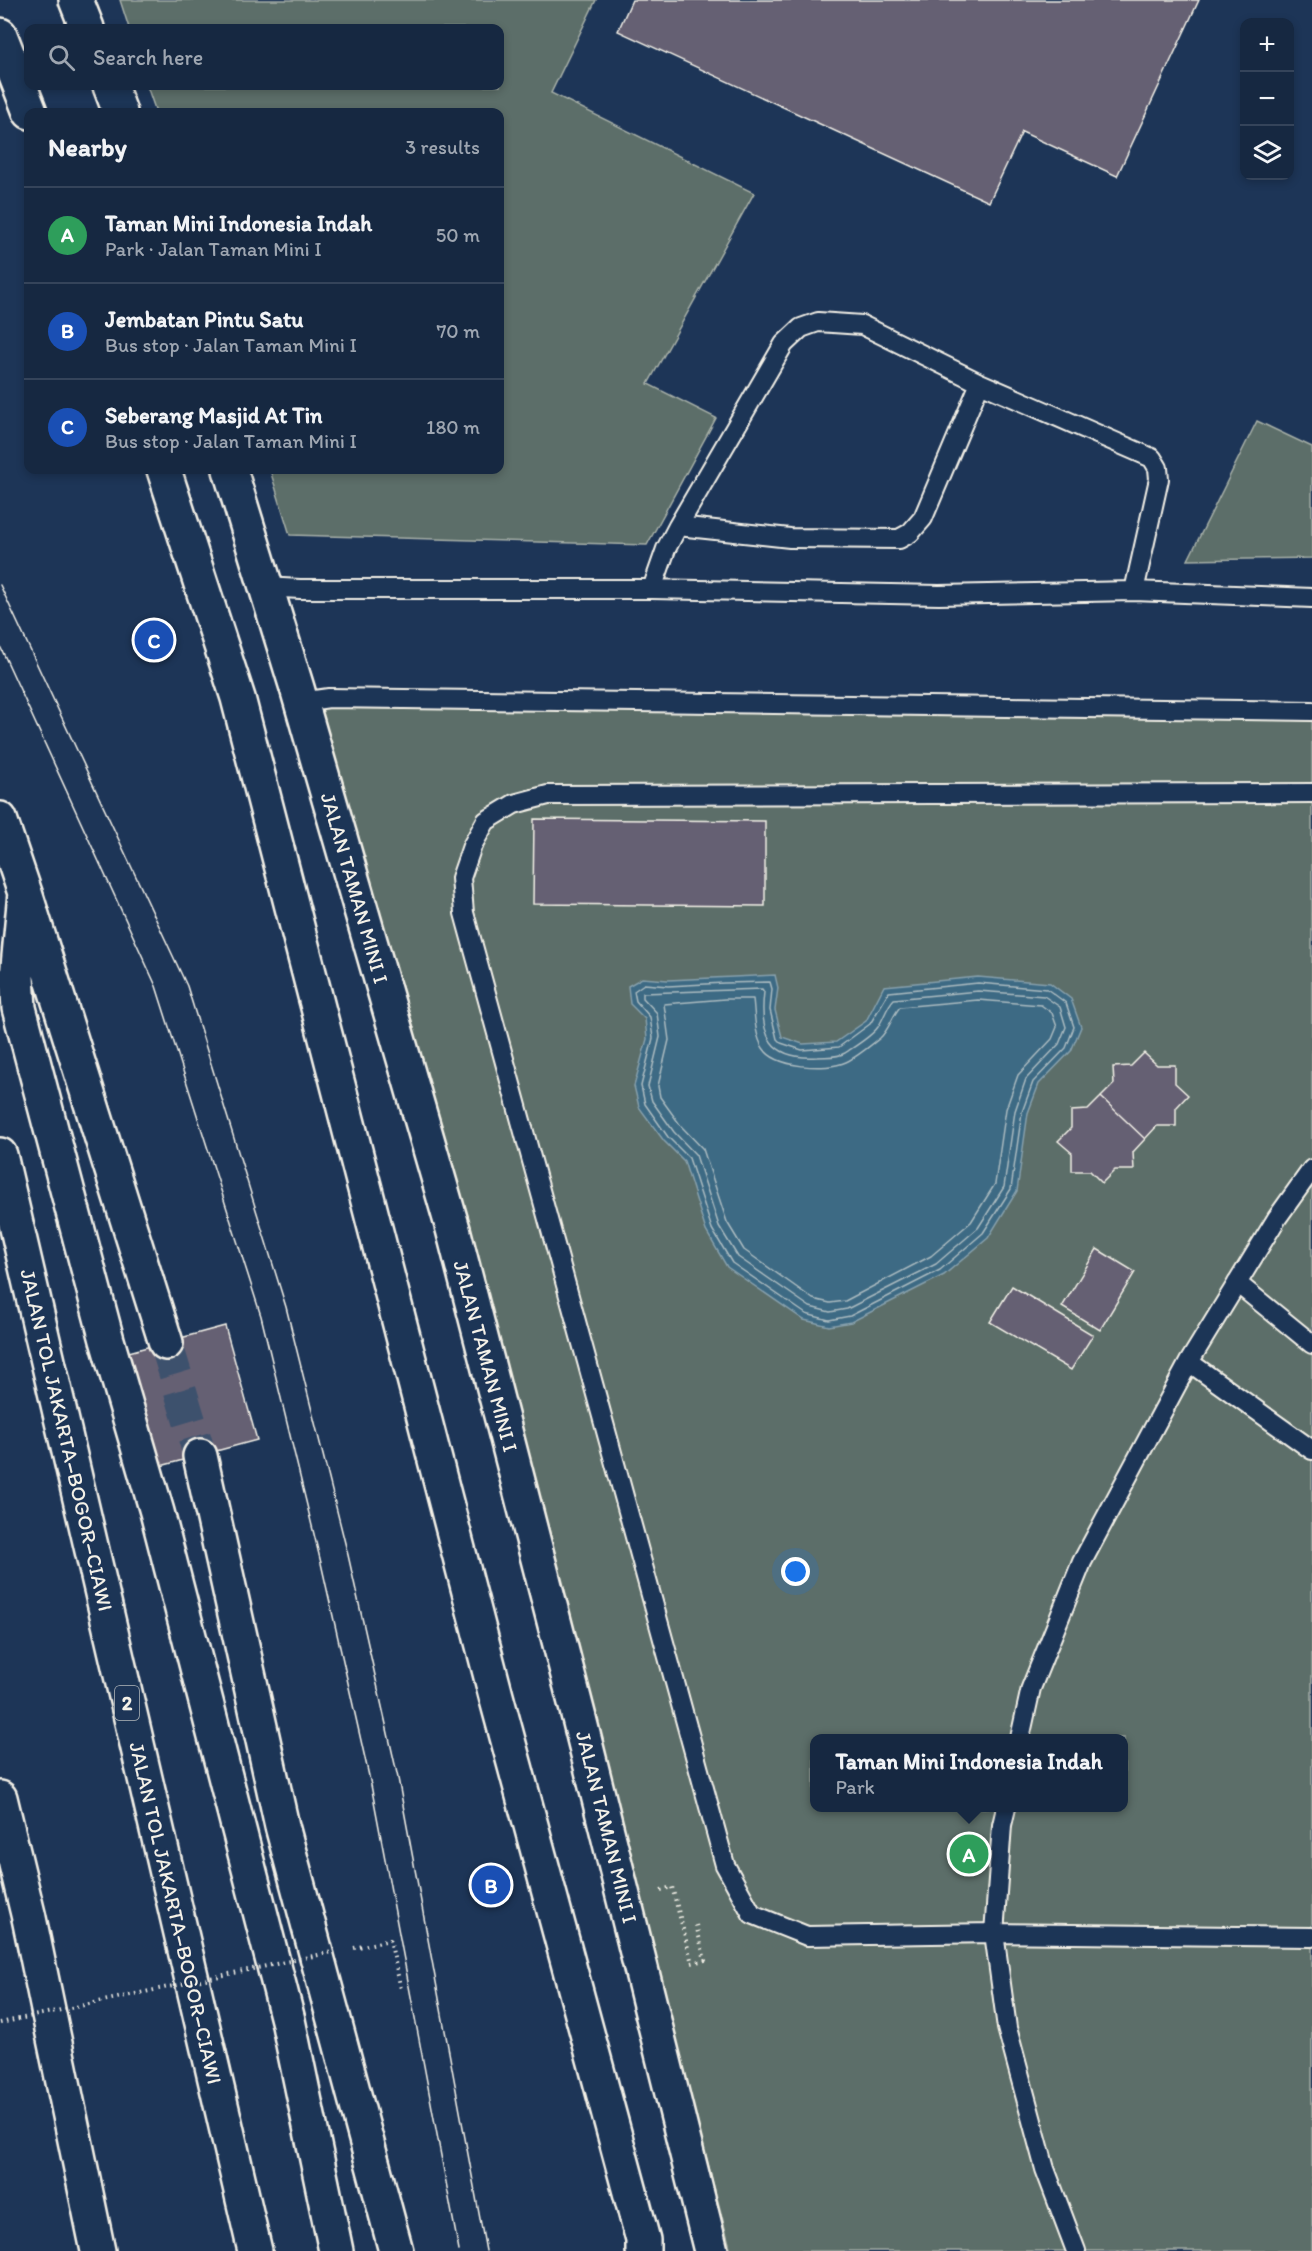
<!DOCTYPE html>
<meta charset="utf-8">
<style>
:root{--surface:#162841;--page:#23344c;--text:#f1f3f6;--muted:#9ea6b1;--line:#35445a;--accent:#d93025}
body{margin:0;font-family:Itim,sans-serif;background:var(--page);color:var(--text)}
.controls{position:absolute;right:18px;top:18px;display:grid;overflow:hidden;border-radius:12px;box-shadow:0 3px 9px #0003}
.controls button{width:54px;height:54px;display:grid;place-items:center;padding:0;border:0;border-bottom:2px solid var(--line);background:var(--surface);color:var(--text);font:30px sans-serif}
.you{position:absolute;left:796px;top:1572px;width:21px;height:21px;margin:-15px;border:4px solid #fff;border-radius:50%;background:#1a73e8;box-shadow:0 0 0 9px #1a73e833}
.badge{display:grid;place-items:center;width:39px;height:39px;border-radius:50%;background:var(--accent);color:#fff;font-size:20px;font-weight:700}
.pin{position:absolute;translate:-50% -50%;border:3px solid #fff;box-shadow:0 2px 6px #0006}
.popup{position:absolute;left:810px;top:1734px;width:318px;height:78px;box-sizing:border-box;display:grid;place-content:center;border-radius:12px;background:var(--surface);filter:drop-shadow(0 2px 4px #0005);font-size:20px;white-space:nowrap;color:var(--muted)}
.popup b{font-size:22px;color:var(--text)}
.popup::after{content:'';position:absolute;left:50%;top:100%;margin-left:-12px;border:12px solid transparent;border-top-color:var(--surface)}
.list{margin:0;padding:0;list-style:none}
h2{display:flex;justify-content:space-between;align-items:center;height:78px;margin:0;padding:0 24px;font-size:26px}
h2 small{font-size:20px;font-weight:400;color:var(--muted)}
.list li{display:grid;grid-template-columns:39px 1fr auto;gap:18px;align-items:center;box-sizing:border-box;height:96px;padding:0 24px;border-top:2px solid var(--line)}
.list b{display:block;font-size:22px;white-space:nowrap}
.list p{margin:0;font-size:20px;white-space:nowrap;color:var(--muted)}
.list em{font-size:20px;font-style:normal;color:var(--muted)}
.icon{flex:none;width:33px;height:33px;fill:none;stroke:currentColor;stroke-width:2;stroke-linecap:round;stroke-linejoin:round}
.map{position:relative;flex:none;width:1312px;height:2251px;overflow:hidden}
.search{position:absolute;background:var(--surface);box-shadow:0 3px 9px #0003;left:24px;top:24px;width:480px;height:66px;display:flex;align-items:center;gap:15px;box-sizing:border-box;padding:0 21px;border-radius:12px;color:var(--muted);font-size:22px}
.panel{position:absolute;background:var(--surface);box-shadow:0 3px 9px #0003;left:24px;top:108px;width:480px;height:366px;border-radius:12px}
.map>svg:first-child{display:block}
</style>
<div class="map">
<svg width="1312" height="2251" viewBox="0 0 1312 2251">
<rect width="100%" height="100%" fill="#1d3557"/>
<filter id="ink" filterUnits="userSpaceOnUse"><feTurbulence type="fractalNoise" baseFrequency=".0167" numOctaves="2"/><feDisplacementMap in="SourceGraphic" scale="12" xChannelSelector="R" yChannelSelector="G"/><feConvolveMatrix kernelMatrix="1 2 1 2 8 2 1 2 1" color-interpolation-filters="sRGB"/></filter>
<g filter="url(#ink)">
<!-- green -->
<path fill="#5b6e69" stroke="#a8b0a8" stroke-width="1.5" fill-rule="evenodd" d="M120,0H596L551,93L754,193L648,384L716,418L647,545L290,535L270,470H500V112H156L147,86H500V28H129Z
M1257,421L1312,447V558L1188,560Z
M316,707L1312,720V2251H731L522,1458ZM814,1738H1124V1808H814Z"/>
<!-- water -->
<path fill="#3e6a84" stroke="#87a0ac" stroke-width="1.5" d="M775,975L778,988L775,1010L782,1037L803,1044L836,1042L866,1021L884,986L978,977L1050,983L1071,999L1081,1027L1071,1051L1039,1084L1028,1113L1017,1191L988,1238L944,1275L851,1322L829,1326L804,1320L727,1267L706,1231L684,1161L664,1141L639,1107L634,1086L647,1039L645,1019L630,1004L628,986L642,978L668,980Z"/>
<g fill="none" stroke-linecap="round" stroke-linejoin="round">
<!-- shore -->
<path stroke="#abbbc0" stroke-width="1.5" d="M724,983L770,982L772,989L770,1010L777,1039L781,1043L802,1050L839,1047L870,1024L889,992L978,983L1047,989L1066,1003L1074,1027L1066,1048L1033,1082L1022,1112L1011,1189L983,1233L940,1270L850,1316L829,1320L806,1314L732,1263L712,1229L689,1158L668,1137L645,1104L641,1086L653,1038L650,1017L636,1001L634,991L644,984L668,986Z
M762,989L764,992C759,1035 770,1060 817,1057C826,1056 837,1058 845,1053C855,1046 871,1037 878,1027C884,1018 887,1006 894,999L978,991L1044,996L1060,1007L1066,1027L1059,1044L1026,1079L1015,1111L1004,1187L978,1228L936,1264L847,1309L830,1312L810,1307L738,1257L719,1226L696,1155L674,1132L652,1101L648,1086L660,1037L657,1013L643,998V993Z
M725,999H753C755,1014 754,1034 763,1048C775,1068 827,1071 846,1062C857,1057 870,1046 880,1038C889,1030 892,1016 900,1007L978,1000L1041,1005L1052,1013L1057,1027L1052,1039L1018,1075L1006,1109L995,1184L971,1222L931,1256L845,1301L830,1303L813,1299L744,1250L727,1222L703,1149L681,1126L660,1097L658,1086L669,1040L664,1004Z"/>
</g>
<!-- building -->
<path fill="#656073" stroke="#f4f1e8" stroke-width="1.5" d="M632,0H1199L1117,176L1022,132L989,202L618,31Z
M534,819L765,821V906L533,904Z
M1144,1053L1157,1065H1175V1083L1188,1095L1176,1108V1126H1157L1145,1139L1101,1097L1114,1084L1113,1067L1131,1066Z
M1101,1097L1145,1139L1133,1152L1134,1170H1115L1102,1183L1090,1171H1072V1153L1058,1141L1071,1128V1111L1088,1110Z
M1097,1249L1135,1272L1100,1330L1062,1307Z
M1012,1286L1093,1335L1071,1370L990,1322Z
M225,1326L257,1440L157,1467L125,1353Z"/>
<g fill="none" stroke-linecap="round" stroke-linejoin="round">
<!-- highway-tunnel -->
<path stroke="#3d516d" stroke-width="33" stroke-dasharray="33 16" stroke-linecap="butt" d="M166,1343L200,1456"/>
<defs>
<path id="lane" d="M678,526L790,538L899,539L910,533L923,518L980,383
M265,587L300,589H652L939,595L1134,591L1312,598
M652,589L666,549L678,526L784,344L801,328L818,322L862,325L980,383L1152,458L1158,468L1159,479L1134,591
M301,702L329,698L1312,711
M1312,793L548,795L514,804L486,821L472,846L461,878L464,913L725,1865L752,1914L807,1936L994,1933L1312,1937
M1237,1283L1312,1344
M1189,1362L1312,1450
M1020,1738L1031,1688L1082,1562L1189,1362L1277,1218L1312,1169
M1006,1808L1002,1825L994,1933L1007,2028L1045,2169L1076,2251"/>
<path id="primary" d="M76,0L87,28
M0,35L30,112
M110,86L120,112
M164,470L238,698L496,1696L643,2240V2251
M230,470L297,688L453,1229L579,1718L711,2251"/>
<path id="highway" d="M0,819L25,893L166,1343
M25,893L17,977L19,1008L107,1340L157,1512L288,2020L336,2251
M0,1155L255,2251
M200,1456L282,1826L396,2251
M0,1798L29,1918L98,2251"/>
</defs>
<!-- lane casing -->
<use href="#lane" stroke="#f4f1e8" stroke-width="22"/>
<!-- primary casing -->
<use href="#primary" stroke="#f4f1e8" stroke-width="38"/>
<!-- highway casing -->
<use href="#highway" stroke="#f4f1e8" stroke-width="38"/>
<!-- path -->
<path stroke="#f4f1e8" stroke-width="4" stroke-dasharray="1.5 4.5" stroke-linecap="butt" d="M661,1890L672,1887L692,1963L705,1960L695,1921
M354,1948L390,1940L401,1989"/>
<!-- lane -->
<use href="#lane" stroke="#1d3557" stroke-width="18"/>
<!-- primary -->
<use href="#primary" stroke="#1d3557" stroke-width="33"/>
<!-- highway -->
<use href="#highway" stroke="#1d3557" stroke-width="33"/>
<!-- tram -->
<path stroke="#f4f1e8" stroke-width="1.5" d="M0,585L187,986L286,1307L348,1555L398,1778L486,2251
M0,646L156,986L261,1316L321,1563L371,1785L459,2251"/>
<!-- path-bridge -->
<path stroke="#f4f1e8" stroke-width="4" stroke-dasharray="1.5 4.5" stroke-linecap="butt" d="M0,2023L332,1952"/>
</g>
</g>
<g text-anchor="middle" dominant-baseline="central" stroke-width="5" stroke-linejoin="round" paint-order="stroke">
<!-- shield labels -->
<rect fill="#1d3557" stroke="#b4b9bc" stroke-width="1.5" x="115" y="1686" width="24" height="34" rx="4.5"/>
<g font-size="20" font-weight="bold" fill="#f4f1e8">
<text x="127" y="1703">2</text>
</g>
<!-- street labels -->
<g font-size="21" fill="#f4f1e8" stroke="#1d3557">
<text transform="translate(355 888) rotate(74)">JALAN TAMAN MINI I</text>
<text transform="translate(486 1356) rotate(75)">JALAN TAMAN MINI I</text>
<text transform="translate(67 1440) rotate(77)">JALAN TOL JAKARTA–BOGOR–CIAWI</text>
<text transform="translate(607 1827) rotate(76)">JALAN TAMAN MINI I</text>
<text transform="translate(176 1913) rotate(77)">JALAN TOL JAKARTA–BOGOR–CIAWI</text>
</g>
</g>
</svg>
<div class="controls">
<button>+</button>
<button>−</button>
<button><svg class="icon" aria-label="layers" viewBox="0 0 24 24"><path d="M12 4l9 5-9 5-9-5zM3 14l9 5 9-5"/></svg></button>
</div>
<div class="you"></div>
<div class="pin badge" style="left:969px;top:1854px;background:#2e9e5b">A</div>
<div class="popup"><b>Taman Mini Indonesia Indah</b>Park</div>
<div class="pin badge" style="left:491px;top:1885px;background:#1a4fb4">B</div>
<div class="pin badge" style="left:154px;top:640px;background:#1a4fb4">C</div>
<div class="search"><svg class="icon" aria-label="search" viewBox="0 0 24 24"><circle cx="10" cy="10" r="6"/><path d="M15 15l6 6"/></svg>Search here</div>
<section class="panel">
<h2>Nearby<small>3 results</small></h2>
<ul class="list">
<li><span class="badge" style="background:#2e9e5b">A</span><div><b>Taman Mini Indonesia Indah</b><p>Park · Jalan Taman Mini I</p></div><em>50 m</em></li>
<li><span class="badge" style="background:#1a4fb4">B</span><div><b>Jembatan Pintu Satu</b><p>Bus stop · Jalan Taman Mini I</p></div><em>70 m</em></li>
<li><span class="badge" style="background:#1a4fb4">C</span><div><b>Seberang Masjid At Tin</b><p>Bus stop · Jalan Taman Mini I</p></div><em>180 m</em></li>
</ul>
</section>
</div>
